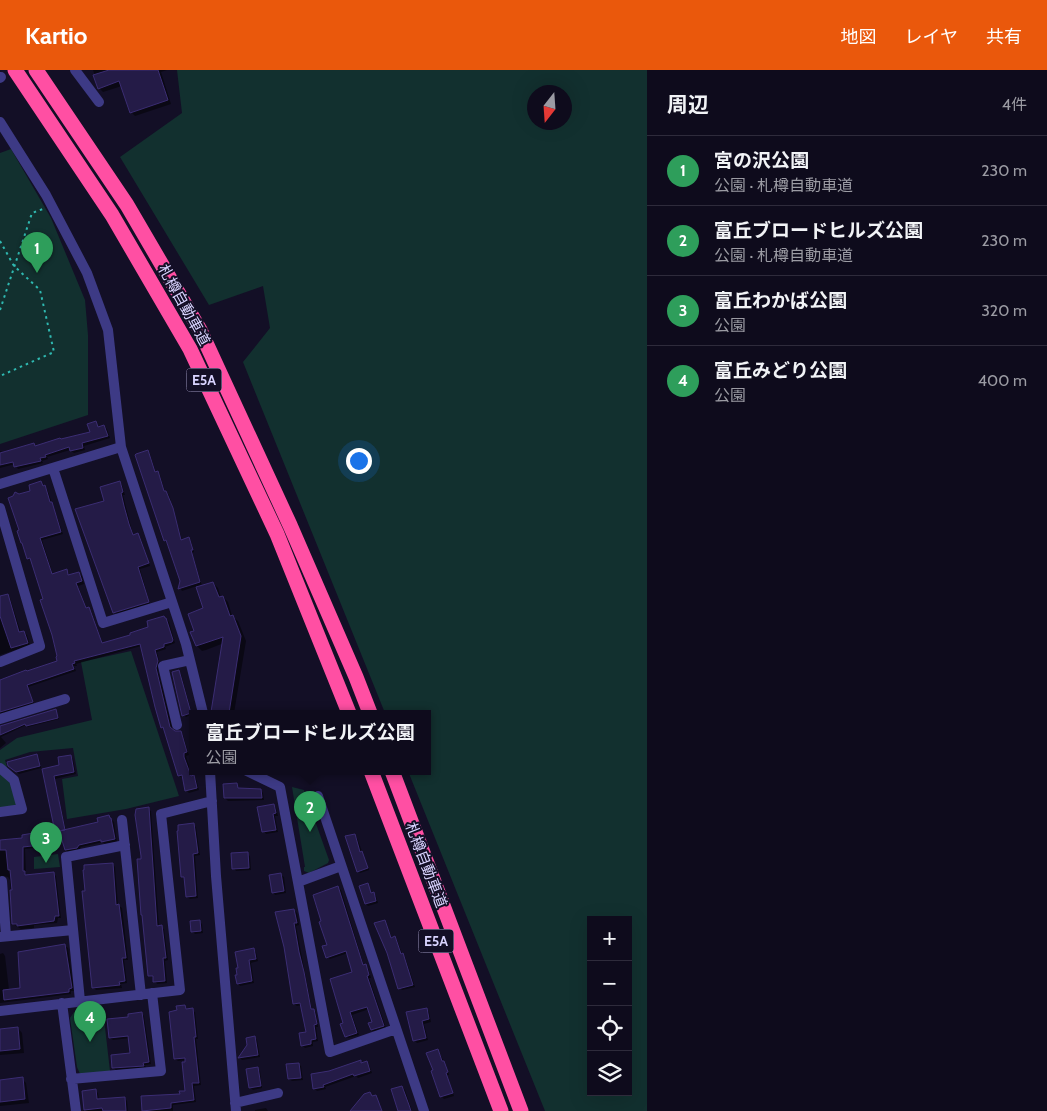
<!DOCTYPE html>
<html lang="ja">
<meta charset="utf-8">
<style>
:root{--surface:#0e0b1c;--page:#1c1929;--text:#f1f3f6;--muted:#9b9ba3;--line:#2e2b3b;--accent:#ea580c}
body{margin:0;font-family:Cabin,"Noto Sans JP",sans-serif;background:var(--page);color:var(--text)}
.controls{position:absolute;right:15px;bottom:15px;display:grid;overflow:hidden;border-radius:0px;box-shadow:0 5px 20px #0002}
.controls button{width:45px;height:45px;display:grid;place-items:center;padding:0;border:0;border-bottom:1px solid var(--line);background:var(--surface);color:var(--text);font:25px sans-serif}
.compass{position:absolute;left:527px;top:15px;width:45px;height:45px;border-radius:50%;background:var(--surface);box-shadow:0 5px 20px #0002;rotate:197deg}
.you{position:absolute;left:358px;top:390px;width:18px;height:18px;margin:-12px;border:4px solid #fff;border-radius:50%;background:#1a73e8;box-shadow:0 0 0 8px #1a73e833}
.badge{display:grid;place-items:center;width:32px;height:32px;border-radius:50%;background:var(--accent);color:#fff;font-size:16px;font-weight:700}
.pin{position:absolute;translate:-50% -41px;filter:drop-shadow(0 1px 2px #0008)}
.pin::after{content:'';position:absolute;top:26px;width:18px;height:15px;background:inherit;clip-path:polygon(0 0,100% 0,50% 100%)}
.popup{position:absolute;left:189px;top:640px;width:242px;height:65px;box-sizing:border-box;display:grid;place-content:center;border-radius:0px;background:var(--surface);filter:drop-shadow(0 1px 4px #0005);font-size:16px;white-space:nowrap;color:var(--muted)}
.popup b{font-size:19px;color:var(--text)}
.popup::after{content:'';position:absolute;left:50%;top:100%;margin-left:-10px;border:10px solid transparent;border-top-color:var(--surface)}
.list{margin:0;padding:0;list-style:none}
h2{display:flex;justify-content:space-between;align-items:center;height:65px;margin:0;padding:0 20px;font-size:21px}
h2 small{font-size:16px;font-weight:400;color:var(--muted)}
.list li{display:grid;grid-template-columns:32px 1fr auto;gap:15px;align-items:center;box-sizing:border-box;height:70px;padding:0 20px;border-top:1px solid var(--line)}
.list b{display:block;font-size:19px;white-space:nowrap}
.list p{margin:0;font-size:16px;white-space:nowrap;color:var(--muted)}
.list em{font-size:16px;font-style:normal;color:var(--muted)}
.icon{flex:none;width:28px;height:28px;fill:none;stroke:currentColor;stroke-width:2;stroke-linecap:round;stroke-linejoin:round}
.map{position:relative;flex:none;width:647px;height:1041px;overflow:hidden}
header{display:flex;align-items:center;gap:30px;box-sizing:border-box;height:70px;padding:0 25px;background:var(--accent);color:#fff}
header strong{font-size:24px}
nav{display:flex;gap:28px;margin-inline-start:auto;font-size:18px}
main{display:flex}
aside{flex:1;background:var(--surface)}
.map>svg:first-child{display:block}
</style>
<header>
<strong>Kartio</strong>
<nav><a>地図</a><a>レイヤ</a><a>共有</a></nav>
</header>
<main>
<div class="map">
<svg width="647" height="1041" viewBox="0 0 647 1041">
<rect width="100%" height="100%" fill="#130f26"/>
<!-- green -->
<path fill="#12302f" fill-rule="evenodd" d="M177,0H647V1041H545L408,701H428V643H385L243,292L270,258L263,216L209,235L120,87L182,43ZM534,22H564V52H534ZM591,850H628V1022H591Z
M11,79L51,148L85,230L88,265V345L0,374V83Z
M131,581L179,726L126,739L67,749L62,709L78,706L73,678L30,682L5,690L18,736L0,738V680L17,668L92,650L81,592Z
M292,717L304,720L329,790L328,793L309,803L304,801V797H305Z
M58,784L60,797L34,799V787Z
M103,940L110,1001L80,1004L77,997L70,948L74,942Z"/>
<!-- shadow -->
<path fill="#0007" d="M93,0H167L161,2L171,34L135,46L131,42L122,16L103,22L99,18Z
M96,352L99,358L104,356L107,359L110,368L84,376L85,380L74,383L70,380L47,387L48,389L42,391L43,393L18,399L15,394L0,398V381L4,383L91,363Z
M148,381L150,384L156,403L158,402L160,405L165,422L169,425L182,470L188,469L191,471L194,482L192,483L202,516L213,513L218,518L221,528L223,527L228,532L232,546L238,551L246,571L234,643H215L213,641L224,573L206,580L202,581L197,576L195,561L205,539L197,516L182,521L180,518L181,511L167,473L165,470Z
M41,412L47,419L63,464L42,470L53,505L66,501L70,506L79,503L82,506L84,514L78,516L87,539H88L91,541L103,574L132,566L150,558L164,547L169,552L175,573L165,577L166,579L157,582L160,595L158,601L173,661L174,663L180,662L183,665L189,685L186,686L187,690L193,707L196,709L199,720L189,723L186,720L183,708L179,706L166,661L162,657L141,576L76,594L77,596H74L76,601L28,617L34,634L0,645V611L58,591L59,587L45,529L31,491L29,488L20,461L19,426L32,422Z
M119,412L122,415L125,425H123L131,457L134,466L138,465L140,467L150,496L140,499L150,534L117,545L115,542L105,432Z
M7,525L10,528L21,563L24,562L27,565L30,575L0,585V528Z
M179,602L181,604L192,644L186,647L183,645Z
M55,640L59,649L28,657L26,655L1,667L6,673L0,678V657Z
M36,685L39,688L41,698L19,704L9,695Z
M70,686L73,689L76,704L55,709L66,761L99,753L109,747L114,752L117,772L105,774L103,772L81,777L79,780L68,782L66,780L61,763L59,764L56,761L43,700L61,696Z
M237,714L240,720H261L263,723L264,730L228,731L225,728Z
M274,735L276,738L278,746H275L278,762L266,764L264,761Z
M148,739L151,741L159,857L164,859L168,890L165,891L167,913L157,914L154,908L149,906L142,790Z
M193,755L196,757L200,785L195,786L198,828L190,829L187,827L185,809L182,806Z
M39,764L41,766L43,777L25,779L26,803L27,806L54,804L56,806L61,848H58L57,853L34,855V858L21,859L13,854L10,810L8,807L4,806L0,809V769L5,771L24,769Z
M354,765L357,768L369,800L360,803L358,801Z
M247,784L250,786L251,800L236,801L234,798Z
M113,794L115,797L118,835L122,838L128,890H124L127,913L121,914L122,918L96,920L94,918L86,822Z
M281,805L284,807L286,823L275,825L273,822Z
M367,815L372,824L376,826L378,833L368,836L366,834Z
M338,817L341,820L364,896L368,898L371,908H369L386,958L375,962L372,960L370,954L374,953L369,939L352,945L359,965L348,968L346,966L345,954L354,903L348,883L330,889L327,887L328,876L322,852Z
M294,840L297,843L299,855L296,856L312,940L316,942L318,957H316L318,971L313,972V976L305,978L302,975L307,963L302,935L297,936L294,934L285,877Z
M384,851L392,869L395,868L397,870L402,884L405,887L415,917L402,920L400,918Z
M200,852L202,854L203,863L195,864L192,861Z
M65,876L68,878L74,921H71V924L0,933V884L3,883L5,886L9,920L22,919Z
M253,880L256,882L258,891L251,893L254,913L240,916L238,913Z
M185,937L195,942L198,969H196L201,1015L194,1016L196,1032L173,1035V1041H143L142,1027L181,1025L186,1022V990L178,991L175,989Z
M426,939L429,942L431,952L424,954L428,970L417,973L414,970Z
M141,943L144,946L151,994L145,995L146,998L116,1000L114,998L132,984L130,968L113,970L110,968L108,950L129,948Z
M18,958L22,963L24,983L0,985V960Z
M255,968L257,970L260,987L242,990L240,988Z
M438,981L446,995L449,1005H447L454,1026L444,1029L441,1026Z
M360,991L362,994L366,992L369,995L372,1003L358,1008L356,1006L325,1017L326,1019L317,1021L314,1018L329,1002Z
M298,994L301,996L303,1010L292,1011L289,1009Z
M257,999L260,1001L262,1018L253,1020L250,1017Z
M22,1009L26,1013L29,1033L0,1036V1011Z
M402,1017L405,1020L412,1041H399Z
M96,1021L98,1023L99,1030L125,1028L127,1031L128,1041H87L85,1040Z
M266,1038L268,1041H255V1040Z"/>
<!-- building -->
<path fill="#241b47" stroke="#3b2d73" d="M109,0H158L168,30L130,43L119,11L98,19L93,5Z
M96,351L98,357L104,355L108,366L82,373L83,378L70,381L69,377L45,385L46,387L40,388L41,391L14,397L13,392L0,395V383L34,373L35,376L60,368L61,369L90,362L87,354Z
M148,380L155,402L158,401L164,421H166L173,438L181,470L189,467L193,480H191L200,512L178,519L180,511L166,470L164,471L135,385L136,384Z
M41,411L43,416L45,415L50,432H52L61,462L40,468L52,504L67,499L68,505L79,502L82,511L76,513L86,538L89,537L102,573L130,565V563L148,557L147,551L164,546L165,548H166L173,570L172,572L164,574V577L155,580L158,591L156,598L170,657L175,661H181L187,682L184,683V687L191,706L194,705L197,718L185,721L182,705L178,706L163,657L161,658L155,637L140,574L74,591L75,593L72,594L74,599L27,615L33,632L0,642V610L26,600L27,601L57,591L56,587L57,586L52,565L40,530L43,529L30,488L27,489L22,473H21L17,461L19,460L8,428L13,426L15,422L19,424L30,421L29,415Z
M120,411L123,422L121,423L124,436L129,454L133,465L138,463L149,493L138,497L149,532L113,543L75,439L104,431L100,417Z
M213,512L219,527L223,526L230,546L233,545L241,566L229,643L211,642L223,567L196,576L190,562L194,561L188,544L203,538L196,517Z
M8,524L19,562L24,561L28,573L11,578L0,546V526Z
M179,600L191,643L182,646L172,602Z
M56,639L58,648L26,656L25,654L0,665V656Z
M37,684L40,696L16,702L8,696L7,692Z
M71,685L74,702L54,706L65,760L55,762L42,699L59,695L58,687Z
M237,713L238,718L261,719L262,728H224L223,714Z
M274,734L276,743L273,744L276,760L262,762L257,737Z
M149,737L157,856L162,855L166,888H163L165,911L153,912V906H148L142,845H141L137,789H141V786L135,745L136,739Z
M109,745L110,748H111L115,769L101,772V770L79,775L77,778L65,780L59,761L98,752L97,748Z
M194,753L198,783L193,784L196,826L186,827L184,807H181L177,761H178V755Z
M39,762L41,775L23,777V801H25V805L54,802L59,846H55L54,851L17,856V854H12L10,820H12L10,800H8L6,780H0V770L22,768V765Z
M355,764L360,782L362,781L368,798L357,802L345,766Z
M248,782L249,798L232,799L231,783Z
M113,793L116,835L119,834L126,888H122L125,911L119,912L120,915L92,918L82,821H85L83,800H84V795Z
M281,803L284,821L272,823L269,805Z
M368,813L371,823L374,822L376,831L365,834L359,816Z
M338,816L363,895L366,894L369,905L367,906L384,956L371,960L368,953L372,952L367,937L350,942L357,963L345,967L340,954L343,953L330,909L352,902L346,881L326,888L322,876L327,875L319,852L321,851L313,825Z
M294,839L297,853H294L299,882L304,902L311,939H314L317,954L314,955L316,969L311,970V974L301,976L299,963L306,962L300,933L293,934L284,877L275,842Z
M200,850L201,861L191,862L190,851Z
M385,850L391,868L395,866L401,884L403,883L413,915L398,919L387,883L374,853Z
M65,874L72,918L69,919V922L4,930L3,920L20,918L18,882Z
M254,878L256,889L249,890L252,911L237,914L235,905H237L236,898H238L235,882Z
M185,935L186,939L193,938L194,948L196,967H194L199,1013H192L194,1030L171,1033V1038L142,1041L141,1026L180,1024L179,1021H185L182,992H185V988L174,989L169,942L177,940L176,936Z
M427,938L429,949L422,951L426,968L413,971L406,942Z
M142,942L149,992L143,993L144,996L112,998L111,985L130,983L128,966L109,968L107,949L128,947V944Z
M18,957L20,979L0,981V959Z
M255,966L258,985L238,988L247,975L246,968Z
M438,979L442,991H444L448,1002L446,1003L453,1023L440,1027L431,1001L433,1000L426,983Z
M361,990V993L367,991L370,1001L354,1006L353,1004L323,1015L324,1017L313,1019L311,1004L329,1001Z
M299,993L301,1008L288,1009L286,994Z
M258,997L261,1016L249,1018L246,999Z
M23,1007L25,1029L0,1032V1010Z
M402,1016L409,1035L411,1041H398L391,1019Z
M96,1019L97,1029L125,1027L126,1041H103L102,1038L84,1040L82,1021Z
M370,1022L372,1026L376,1025L382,1041H350L364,1024Z"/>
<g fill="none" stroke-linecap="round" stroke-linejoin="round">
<!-- path -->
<path stroke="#2fb8b0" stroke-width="2" stroke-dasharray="2.5 4" stroke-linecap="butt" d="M0,171L14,196L40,220L54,282L0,306
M0,240L32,143L43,139"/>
<!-- minor -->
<path stroke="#3d3a85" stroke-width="10" d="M75,0L99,32
M0,8L1,7
M0,52L46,125L87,203L108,260L121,377L186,574L203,643
M53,398L103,553L172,532
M0,414L121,377
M0,438L40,576L0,592
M0,649L65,629
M177,655L163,596L190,590
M0,698L14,710L22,739L0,742
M210,701L216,806L236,1041
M247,701L280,717L330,982L396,959
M318,726L424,1041
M122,750L141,925
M2,811L6,866
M298,812L341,796
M0,867L73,860
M80,931L66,787L125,775
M62,933L76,1041
M0,941L180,920L161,744L212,731
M71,1009L161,1001L152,923
M235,1033L278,1023"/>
<!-- highway -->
<path stroke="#ff4fa3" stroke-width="15" d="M15,0L112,145L190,279L277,464L349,643
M36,0L127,135L200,260L290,455L356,607L370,643
M371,701L501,1041
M392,701L521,1041"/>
</g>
<g text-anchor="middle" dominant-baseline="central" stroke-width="4" stroke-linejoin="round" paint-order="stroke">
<!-- shield labels -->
<g fill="#130f26" stroke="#9e99be" stroke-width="1">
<rect x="186.5" y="298.5" width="35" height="23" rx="4"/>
<rect x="418.5" y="859.5" width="35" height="23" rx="4"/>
</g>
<g font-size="14" font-weight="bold" fill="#d9d4ff">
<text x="204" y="310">E5A</text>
<text x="436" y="871">E5A</text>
</g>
<!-- street labels -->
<g font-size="15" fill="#d9d4ff" stroke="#130f26">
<text transform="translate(184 235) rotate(61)">札樽自動車道</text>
<text transform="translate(426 795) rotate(69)">札樽自動車道</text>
</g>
</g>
</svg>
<div class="controls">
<button>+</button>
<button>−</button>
<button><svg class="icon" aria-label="locate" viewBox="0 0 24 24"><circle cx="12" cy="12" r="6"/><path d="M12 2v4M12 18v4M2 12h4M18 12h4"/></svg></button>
<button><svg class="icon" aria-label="layers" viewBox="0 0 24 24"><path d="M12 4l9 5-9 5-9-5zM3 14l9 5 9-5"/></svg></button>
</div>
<svg class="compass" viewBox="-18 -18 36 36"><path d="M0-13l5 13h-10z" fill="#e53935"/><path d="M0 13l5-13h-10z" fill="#9b9ba3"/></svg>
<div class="you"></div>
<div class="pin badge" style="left:37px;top:203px;background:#2e9e5b">1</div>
<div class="pin badge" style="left:310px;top:762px;background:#2e9e5b">2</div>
<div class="popup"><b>富丘ブロードヒルズ公園</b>公園</div>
<div class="pin badge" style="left:46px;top:793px;background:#2e9e5b">3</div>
<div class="pin badge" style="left:90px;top:972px;background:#2e9e5b">4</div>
</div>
<aside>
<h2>周辺<small>4件</small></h2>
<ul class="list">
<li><span class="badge" style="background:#2e9e5b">1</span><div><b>宮の沢公園</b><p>公園 · 札樽自動車道</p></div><em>230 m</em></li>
<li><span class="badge" style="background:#2e9e5b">2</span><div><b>富丘ブロードヒルズ公園</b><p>公園 · 札樽自動車道</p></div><em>230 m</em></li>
<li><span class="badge" style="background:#2e9e5b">3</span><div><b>富丘わかば公園</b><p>公園</p></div><em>320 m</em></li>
<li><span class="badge" style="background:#2e9e5b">4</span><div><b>富丘みどり公園</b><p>公園</p></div><em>400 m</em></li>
</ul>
</aside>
</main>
